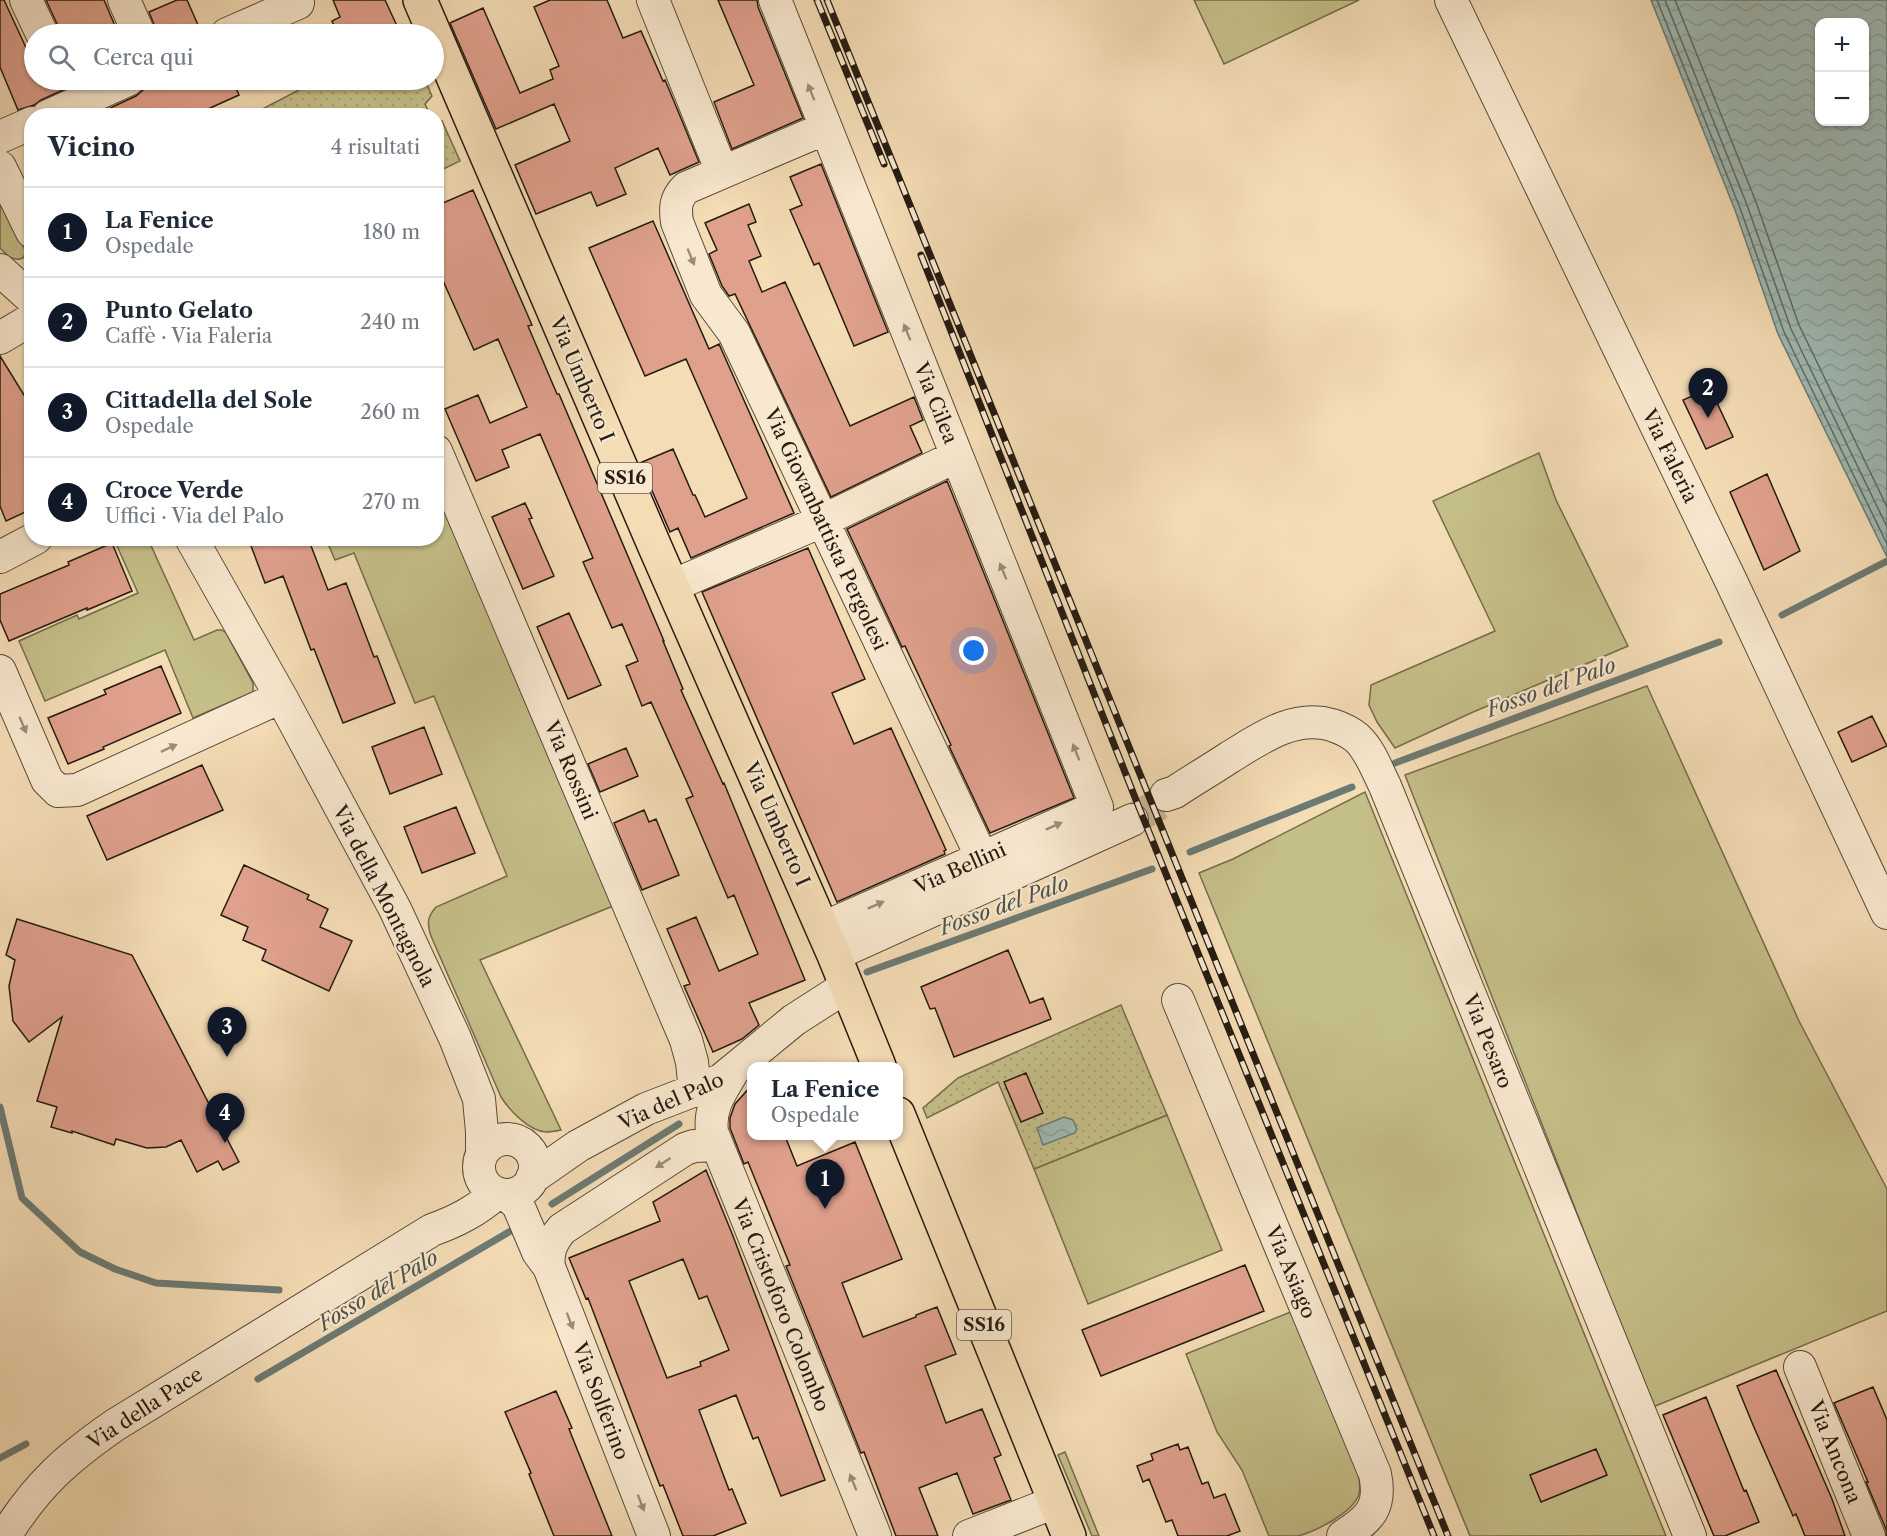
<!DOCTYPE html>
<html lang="it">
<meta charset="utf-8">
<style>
:root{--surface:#fff;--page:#f2f2f3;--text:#1f2937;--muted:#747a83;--line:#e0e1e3;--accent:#111827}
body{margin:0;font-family:"Libre Caslon Text",serif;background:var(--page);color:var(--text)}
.controls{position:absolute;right:18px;top:18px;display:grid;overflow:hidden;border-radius:12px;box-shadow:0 2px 4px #0004}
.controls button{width:54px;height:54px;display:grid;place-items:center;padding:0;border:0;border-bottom:2px solid var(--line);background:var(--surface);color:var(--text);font:30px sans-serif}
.you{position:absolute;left:974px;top:651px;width:21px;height:21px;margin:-15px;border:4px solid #fff;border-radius:50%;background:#1a73e8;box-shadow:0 0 0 9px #1a73e833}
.badge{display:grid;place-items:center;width:39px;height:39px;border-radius:50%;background:var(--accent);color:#fff;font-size:20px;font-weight:700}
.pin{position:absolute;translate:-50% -50px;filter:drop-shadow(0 2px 3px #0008)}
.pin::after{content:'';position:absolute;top:32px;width:21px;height:18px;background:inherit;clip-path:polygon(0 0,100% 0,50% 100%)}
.popup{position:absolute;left:747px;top:1062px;width:156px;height:78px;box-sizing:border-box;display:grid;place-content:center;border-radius:12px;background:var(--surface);filter:drop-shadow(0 2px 4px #0005);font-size:20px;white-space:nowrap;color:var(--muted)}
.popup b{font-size:22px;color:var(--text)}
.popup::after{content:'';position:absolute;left:50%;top:100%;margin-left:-12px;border:12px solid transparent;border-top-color:var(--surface)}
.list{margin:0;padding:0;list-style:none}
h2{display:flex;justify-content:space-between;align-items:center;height:78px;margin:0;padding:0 24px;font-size:26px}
h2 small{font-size:20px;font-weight:400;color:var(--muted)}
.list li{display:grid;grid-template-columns:39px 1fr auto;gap:18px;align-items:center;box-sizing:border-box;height:90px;padding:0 24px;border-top:2px solid var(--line)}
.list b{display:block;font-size:22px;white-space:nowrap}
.list p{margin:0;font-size:20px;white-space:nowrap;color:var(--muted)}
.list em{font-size:20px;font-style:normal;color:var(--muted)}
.icon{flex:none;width:33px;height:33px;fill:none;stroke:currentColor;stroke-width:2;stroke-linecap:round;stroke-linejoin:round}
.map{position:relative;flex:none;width:1887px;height:1536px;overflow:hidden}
.search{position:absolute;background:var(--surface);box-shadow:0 2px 4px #0004;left:24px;top:24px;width:420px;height:66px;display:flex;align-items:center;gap:15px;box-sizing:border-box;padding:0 21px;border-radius:33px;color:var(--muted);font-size:22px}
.panel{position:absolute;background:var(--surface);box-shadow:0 2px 4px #0004;left:24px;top:108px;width:420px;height:438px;border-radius:24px}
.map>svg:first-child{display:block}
</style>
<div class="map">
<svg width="1887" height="1536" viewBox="0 0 1887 1536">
<defs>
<pattern id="garden-dots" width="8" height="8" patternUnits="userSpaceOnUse" patternTransform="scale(1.5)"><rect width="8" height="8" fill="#c4be88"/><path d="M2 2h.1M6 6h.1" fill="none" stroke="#a8a374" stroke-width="1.8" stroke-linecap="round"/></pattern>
<pattern id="water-waves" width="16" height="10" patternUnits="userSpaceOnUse" patternTransform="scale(1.5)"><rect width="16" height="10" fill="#9ebab5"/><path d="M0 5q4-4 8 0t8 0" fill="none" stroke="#889f9b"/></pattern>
</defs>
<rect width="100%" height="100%" fill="#f4dcb5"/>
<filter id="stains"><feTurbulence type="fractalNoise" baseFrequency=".00333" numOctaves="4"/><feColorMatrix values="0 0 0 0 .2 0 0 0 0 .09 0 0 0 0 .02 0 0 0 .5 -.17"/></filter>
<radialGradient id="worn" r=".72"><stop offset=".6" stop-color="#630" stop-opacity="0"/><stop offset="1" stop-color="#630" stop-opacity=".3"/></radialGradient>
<!-- green -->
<path fill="#c4be88" stroke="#746c4c" stroke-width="1.5" d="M1194,0H1359L1224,64Z
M0,197L26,252L23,258C12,262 7,255 0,248Z
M1539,453L1556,500L1628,646L1471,713L1395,748L1377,722L1369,705L1371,685L1495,631L1433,501Z
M437,490L613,906L480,960L561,1130C556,1131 550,1132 546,1132C529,1131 510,1111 501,1097L431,936C427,924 427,917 436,907L507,876L434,696L415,703L354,553L335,560L326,539L436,538Z
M114,539H148L194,640L217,630H222L226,633L253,683V692L193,718L165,650L45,701L19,641L77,615L79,619L138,593Z
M1647,686L1799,1021L1887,1189V1311L1653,1407L1405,775Z
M1365,792L1666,1536H1470L1199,873L1233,859Z
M1167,1115L1222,1250L1088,1304L1034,1169Z
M1293,1311L1352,1457C1356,1468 1362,1482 1359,1494C1353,1513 1316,1531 1298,1536C1289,1536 1278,1536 1269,1536L1242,1470L1217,1432L1186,1354Z
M1065,1452L1099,1536H1092L1058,1455Z"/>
<!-- garden -->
<path fill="url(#garden-dots)" stroke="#746c4c" stroke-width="1.5" d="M318,80H425L432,96L425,104L430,115H251Z
M436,121H442L460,161L437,172Z
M1121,1005L1167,1115L1034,1169L998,1082L927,1118L923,1108L958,1078Z"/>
<!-- water -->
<path fill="url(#water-waves)" stroke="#6d7a73" stroke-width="1.5" fill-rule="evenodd" d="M1651,0H1887V557L1778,334L1735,210ZM1820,22H1864V122H1820Z
M1064,1117L1073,1120L1077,1129L1075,1133L1043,1145L1037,1128Z"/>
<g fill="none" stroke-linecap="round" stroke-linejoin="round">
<!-- shore -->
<path stroke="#616a63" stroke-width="1.5" d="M1657,0L1740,208L1784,332L1887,544
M1665,0L1747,205L1791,329L1887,527
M1675,0L1756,202L1799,325L1887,507"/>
<!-- stream -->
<path stroke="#6d7a73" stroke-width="7" d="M1782,615L1887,561
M1395,763L1719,642
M1190,852L1352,787
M867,972L1152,869
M0,1107L22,1198L80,1252L115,1269L156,1283L279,1290
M552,1204L679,1124
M258,1379L514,1229
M0,1458L26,1444"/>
</g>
<!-- building -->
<path fill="#dfa08c" stroke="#241b11" stroke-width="1.5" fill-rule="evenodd" d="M0,0H4L34,65V80H85L41,100L34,105L18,110L0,67Z
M46,0H104L115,26L109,29L111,34H60L58,26Z
M177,0H187L202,34H157L155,27L149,12Z
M333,0H385L398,28L384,34H338L332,21L340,17Z
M550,0H607L623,38L641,31L663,81L665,80L673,99L699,162L670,175L658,148L615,168L626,194L597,206L591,192L536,214L515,165L570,141L554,104L496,129L450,23L483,8L520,93L553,79L550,70L559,66L534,7Z
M718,0H757L758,7L803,118L732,149L714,102L754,85Z
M146,80H233L239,95L208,109L211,116H93L136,96L143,90Z
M821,164L888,332L854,346L819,263L814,265L790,210L802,205L790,177Z
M473,190L532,325L528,326L557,394H559L664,641H663L683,689L681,690L723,784L724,783L805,980L749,1003L759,1025L742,1039L713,1052L684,986L690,984L667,929L696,917L719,971L758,954L734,895L728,898L686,799L693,796L651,702L642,706L626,666L638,661L622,624L612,628L583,562L593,558L540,434L502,450L509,467L476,481L445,409L478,395L490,423L527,407L498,339L474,350L436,265V206Z
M749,204L756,222L748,225L761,256L749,261L762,292L785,282L850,426L914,397L923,420L910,426L922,453L831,497L735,294L729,296L722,286L709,254L717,250L705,223Z
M653,221L709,349L719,344L794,513L691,558L678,528L670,532L640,463L673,449L693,495H695L705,517L747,498L686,359L645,376L589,248Z
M0,356L32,408V509L6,521L0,506Z
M1710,388L1733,437L1706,449L1683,400Z
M1767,474L1800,551L1764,570L1730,492Z
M947,481L1074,798L990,833L949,746L951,745L905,646L902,647L847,529Z
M525,503L532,518L529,519L554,576L523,589L492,517Z
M248,538H308L328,590L346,583L374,657L377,656L395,703L343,723L314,649L311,650L283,576L265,583Z
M112,543L132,591L87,610V608L9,641L0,620V594L69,565L68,562Z
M808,548L865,679L832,693L854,744L891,728L946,850L944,851L945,854L837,902L702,592Z
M569,613L601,685L568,699L537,627Z
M161,666L181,713L103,747L104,749L68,764L48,718L106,694L104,690Z
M1872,716L1887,746L1852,762L1838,732Z
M424,727L442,774L390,794L372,747Z
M626,748L638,776L600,792L588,764Z
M202,765L223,810L107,860L87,816Z
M456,807L475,853L422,873L404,827Z
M644,810L649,822L656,819L679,875L642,890L614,823Z
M244,865L309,895L307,899L328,909L320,927L352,941L329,991L262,960L266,950L243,940L248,927L221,915Z
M17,919L132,955L239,1162L223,1170L218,1161L197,1172L181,1140L166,1147L147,1148L116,1139L114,1145L72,1131V1133L51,1127L57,1107L37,1101L62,1017L29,1042L13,1021L9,986L15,960L6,955Z
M1008,950L1030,1003L1043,998L1051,1019L954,1057L935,1008L930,1009L921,987Z
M1026,1073L1043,1113L1021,1122L1004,1082Z
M752,1085V1136H785L797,1166L855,1142L902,1259L842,1283L863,1337L916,1317V1315L937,1307L956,1354L925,1366L946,1423L982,1409L1001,1455L994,1458L1011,1500L973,1514L957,1473L919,1488L938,1536H896L864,1452L861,1453L786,1266L790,1265L748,1162L744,1164L730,1128V1118L735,1104Z
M706,1170L733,1236L825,1480L781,1496L758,1437L753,1439L736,1395L699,1410L729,1490L732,1489L746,1523L713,1536H683L663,1485L660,1486L588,1298L586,1299L569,1258L660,1221L653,1202ZM683,1259L699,1299L707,1296L729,1350L700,1362L701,1366L667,1378L629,1281Z
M1245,1265L1264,1311L1101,1376L1082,1330Z
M1776,1370L1832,1499L1845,1536H1805L1796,1514L1793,1516L1753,1425L1737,1386Z
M1873,1387L1887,1420V1536L1886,1529L1866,1482H1868L1834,1403Z
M556,1391L572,1428L569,1429L612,1536H554L529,1474L531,1473L505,1412Z
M1706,1397L1744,1491L1746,1490L1759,1522L1725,1536H1714L1663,1415Z
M1178,1444L1180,1450L1188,1447L1202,1484L1208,1482L1214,1498L1225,1494L1240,1531L1227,1536H1178L1172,1520L1166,1522L1149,1479L1143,1482L1137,1466L1153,1460L1151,1454Z
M1596,1449L1607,1475L1541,1502L1530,1475Z"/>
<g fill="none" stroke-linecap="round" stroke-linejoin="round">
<!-- minor-tunnel -->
<path stroke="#cab594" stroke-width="32" stroke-dasharray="32 16" stroke-linecap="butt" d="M1132,820L1168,799"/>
<defs>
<path id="minor" d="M26,0L42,34
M124,0L139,34
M653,0L722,172
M775,0L1097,807L823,928
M1451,0L1731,581L1887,913
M227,34L298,3L297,0
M48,116L128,80
M826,128L686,188C675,199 675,208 677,222L706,295L734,333L982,858
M0,137L32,123
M0,167L32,232
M0,270L32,299
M0,338L32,319
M436,451L686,1040L692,1062L695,1091
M191,538L281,697L395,909L455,1038L479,1099L482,1132V1153
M0,557L36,538
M672,586L822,521L957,456
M0,671L47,780L58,791L77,790L281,697
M1166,795L1175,792C1193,780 1212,769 1230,757C1261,738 1294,714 1332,725C1341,728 1350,732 1357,738C1370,750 1377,770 1385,786L1690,1536
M834,955L1132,820
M1178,1000L1375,1474C1382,1507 1370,1519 1343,1536
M732,1073C720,1093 709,1108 712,1132L875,1536
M479 1167a28 28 0 1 1 56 0a28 28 0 1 1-56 0Z
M532,1178L578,1146L646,1109L721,1080L794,1020L847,986
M507,1195L518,1205L538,1252L549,1267L654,1536
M549,1267C547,1251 552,1241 562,1229L685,1149L694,1146L717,1145
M1800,1367L1869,1536
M5,1536C37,1485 66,1459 115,1425L432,1230C457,1221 476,1211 497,1193
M969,1536L1055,1502"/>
<path id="major" d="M420,0L655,547L834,955L879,1066
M898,1114L1069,1536"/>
</defs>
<!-- minor casing -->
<use href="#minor" stroke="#584b3a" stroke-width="34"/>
<!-- major casing -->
<use href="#major" stroke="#241b11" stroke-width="36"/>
<!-- minor -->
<use href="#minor" stroke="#f8e8cf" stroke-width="32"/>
<!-- major -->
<use href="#major" stroke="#f4dcb5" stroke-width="33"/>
<defs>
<path id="rail" d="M817,0L884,164
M827,0L1448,1536
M921,255L1136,800L1434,1536"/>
</defs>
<!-- rail casing -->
<use href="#rail" stroke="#241b11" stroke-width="7"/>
<!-- rail -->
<use href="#rail" stroke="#f8e8cf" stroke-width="4.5" stroke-dasharray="14" stroke-linecap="butt"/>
</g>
<!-- one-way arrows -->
<defs><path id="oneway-solid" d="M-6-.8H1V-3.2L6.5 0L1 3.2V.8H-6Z" transform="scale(1.5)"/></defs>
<g fill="#998c7a">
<use href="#oneway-solid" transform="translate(811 92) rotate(-112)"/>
<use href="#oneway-solid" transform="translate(691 257) rotate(68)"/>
<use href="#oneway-solid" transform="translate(907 332) rotate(-112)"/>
<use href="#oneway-solid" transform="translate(1003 571) rotate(-112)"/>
<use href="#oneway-solid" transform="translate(23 725) rotate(67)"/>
<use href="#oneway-solid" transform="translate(169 748) rotate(-25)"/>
<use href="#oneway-solid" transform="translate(1076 752) rotate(-112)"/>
<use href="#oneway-solid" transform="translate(1054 826) rotate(-24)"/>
<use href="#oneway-solid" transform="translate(876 905) rotate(-24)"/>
<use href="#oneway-solid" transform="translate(663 1163) rotate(147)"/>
<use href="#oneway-solid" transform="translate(570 1321) rotate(69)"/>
<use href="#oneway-solid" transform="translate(853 1482) rotate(-112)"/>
<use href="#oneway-solid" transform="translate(641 1503) rotate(69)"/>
</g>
<g text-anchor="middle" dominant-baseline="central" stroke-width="4.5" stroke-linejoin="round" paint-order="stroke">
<!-- shield labels -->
<g fill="#f8e8cf" stroke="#64584a" stroke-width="1.5">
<rect x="598" y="463" width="54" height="30" rx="4.5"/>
<rect x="957" y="1310" width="54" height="30" rx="4.5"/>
</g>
<g font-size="18" font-weight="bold" fill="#241b11">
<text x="625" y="478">SS16</text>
<text x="984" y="1325">SS16</text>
</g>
<!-- street labels -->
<g font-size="20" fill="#241b11" stroke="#f8e8cf">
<text transform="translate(582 379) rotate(67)">Via Umberto I</text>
<text transform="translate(936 403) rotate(68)">Via Cilea</text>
<text transform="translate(1670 456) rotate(64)">Via Faleria</text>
<text transform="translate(826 529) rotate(65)">Via Giovanbattista Pergolesi</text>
<text transform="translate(571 770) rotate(67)">Via Rossini</text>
<text transform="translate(777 824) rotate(66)">Via Umberto I</text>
<text transform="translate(960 868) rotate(-24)">Via Bellini</text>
<text transform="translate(384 896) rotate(63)">Via della Montagnola</text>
<text transform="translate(1488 1041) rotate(68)">Via Pesaro</text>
<text transform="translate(671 1101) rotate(-24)">Via del Palo</text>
<text transform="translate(1291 1272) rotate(67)">Via Asiago</text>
<text transform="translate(781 1305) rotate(68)">Via Cristoforo Colombo</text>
<text transform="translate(601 1401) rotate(69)">Via Solferino</text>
<text transform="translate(145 1408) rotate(-33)">Via della Pace</text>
<text transform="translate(1835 1452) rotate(68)">Via Ancona</text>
</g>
<!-- water labels -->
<g font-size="21" font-style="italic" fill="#4f534a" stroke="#f8e8cf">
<text transform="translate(1551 687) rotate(-20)">Fosso del Palo</text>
<text transform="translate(1004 905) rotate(-20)">Fosso del Palo</text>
<text transform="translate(378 1290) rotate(-31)">Fosso del Palo</text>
</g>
</g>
<rect width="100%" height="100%" filter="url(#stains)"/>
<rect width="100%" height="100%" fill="url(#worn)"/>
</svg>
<div class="controls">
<button>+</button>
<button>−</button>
</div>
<div class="you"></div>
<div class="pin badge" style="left:825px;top:1209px">1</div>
<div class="popup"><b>La Fenice</b>Ospedale</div>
<div class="pin badge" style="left:1708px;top:418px">2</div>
<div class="pin badge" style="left:227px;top:1057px">3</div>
<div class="pin badge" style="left:225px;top:1143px">4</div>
<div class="search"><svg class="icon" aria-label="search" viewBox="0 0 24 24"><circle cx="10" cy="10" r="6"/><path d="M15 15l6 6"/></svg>Cerca qui</div>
<section class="panel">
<h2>Vicino<small>4 risultati</small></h2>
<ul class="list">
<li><span class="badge">1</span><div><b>La Fenice</b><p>Ospedale</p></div><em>180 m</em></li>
<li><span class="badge">2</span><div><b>Punto Gelato</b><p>Caffè · Via Faleria</p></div><em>240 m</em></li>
<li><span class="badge">3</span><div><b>Cittadella del Sole</b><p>Ospedale</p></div><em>260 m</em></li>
<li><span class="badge">4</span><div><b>Croce Verde</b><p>Uffici · Via del Palo</p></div><em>270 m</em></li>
</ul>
</section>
</div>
